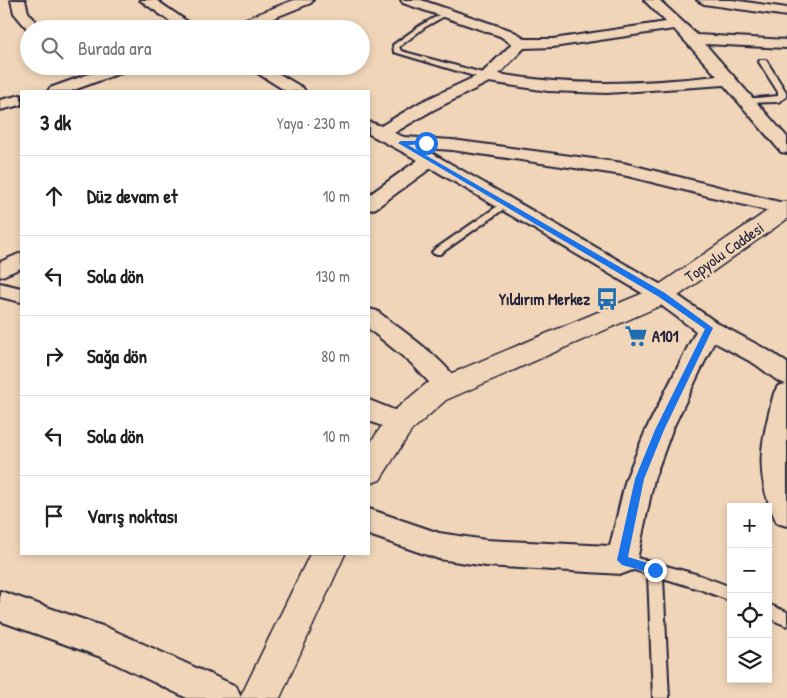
<!DOCTYPE html>
<html lang="tr">
<meta charset="utf-8">
<style>
:root{--surface:#fff;--page:#f6f6f6;--text:#202124;--muted:#757577;--line:#e0e0e0}
body{margin:0;font-family:"Patrick Hand",sans-serif;background:var(--page);color:var(--text)}
.controls{position:absolute;right:15px;bottom:15px;display:grid;overflow:hidden;border-radius:0px;box-shadow:0 2px 8px #0003}
.controls button{width:45px;height:45px;display:grid;place-items:center;padding:0;border:0;border-bottom:1px solid var(--line);background:var(--surface);color:var(--text);font:25px sans-serif}
.stop{position:absolute;width:15px;height:15px;margin:-11px;border:4px solid #1a73e8;border-radius:50%;background:#fff}
.stop.end{background:#1a73e8;border-color:#fff;box-shadow:0 1px 5px #0008}
.list{margin:0;padding:0;list-style:none}
h2{display:flex;justify-content:space-between;align-items:center;height:65px;margin:0;padding:0 20px;font-size:21px}
h2 small{font-size:16px;font-weight:400;color:var(--muted)}
.list li{display:grid;grid-template-columns:32px 1fr auto;gap:15px;align-items:center;box-sizing:border-box;height:80px;padding:0 20px;border-top:1px solid var(--line)}
.list b{display:block;font-size:19px;white-space:nowrap}
.list em{font-size:16px;font-style:normal;color:var(--muted)}
.icon{flex:none;width:28px;height:28px;fill:none;stroke:currentColor;stroke-width:2;stroke-linecap:round;stroke-linejoin:round}
.map{position:relative;flex:none;width:787px;height:698px;overflow:hidden}
.search{position:absolute;background:var(--surface);box-shadow:0 2px 8px #0003;left:20px;top:20px;width:350px;height:55px;display:flex;align-items:center;gap:12px;box-sizing:border-box;padding:0 18px;border-radius:28px;color:var(--muted);font-size:19px}
.panel{position:absolute;background:var(--surface);box-shadow:0 2px 8px #0003;left:20px;top:90px;width:350px;height:465px;border-radius:0px}
.map>svg:first-child{display:block}
</style>
<div class="map">
<svg width="787" height="698" viewBox="0 0 787 698">
<rect width="100%" height="100%" fill="#f1d5b8"/>
<filter id="ink" filterUnits="userSpaceOnUse"><feTurbulence type="fractalNoise" baseFrequency=".02" numOctaves="2"/><feDisplacementMap in="SourceGraphic" scale="10" xChannelSelector="R" yChannelSelector="G"/><feConvolveMatrix kernelMatrix="1 2 1 2 8 2 1 2 1" color-interpolation-filters="sRGB"/></filter>
<g filter="url(#ink)">
<g fill="none" stroke-linecap="round" stroke-linejoin="round">
<defs>
<path id="service" d="M445,12L450,13L425,27L399,47L401,51L490,75V79H484L394,52L393,45L421,25Z
M760,60H766L786,92V97L778,102L742,103V99H745L778,96V92L759,62Z
M505,201L508,202V206L440,254H434L432,252L434,250Z
M622,554L699,575L731,587V601L699,589L663,578L669,698H653L648,574L617,565L615,560L617,555Z
M768,604L787,612V626L768,618Z"/>
<path id="minor" d="M11,0H25L28,12L42,29H29V31L14,13Z
M140,0H156L198,29H181Z
M294,0H313L311,3L246,29H226L228,26Z
M401,0H421L510,30L520,35L524,39H553L666,22L644,0H659L697,35L787,40V48L705,44L787,137V153L781,152L724,85L607,93L548,91L489,82L433,110L394,133L404,137L452,140L623,163L787,204V214L785,215L623,175L452,150L423,148L670,290L717,323L771,352L787,363V526L777,523C753,473 761,444 774,393L778,386L786,384L778,381L755,364L714,342L672,430L654,479L637,560L633,570L622,574L486,566L439,559L369,535V509L439,533L486,540L610,546L626,479L646,430L696,331L654,300L431,168L376,208L369,210V195L418,160L369,134V122L381,126L421,102L481,74L512,44L500,36L403,3ZM674,29L717,76C644,84 571,87 499,74L524,48L553,47Z
M697,0H732L787,8V16L704,4Z
M111,66H134L131,69L71,91H48L50,88Z
M246,66H266L303,88L305,91H286Z
M21,95V105L0,110V100Z
M21,253V268L0,277V262Z
M0,283L21,288V302L0,297Z
M369,309L377,311C402,331 447,360 461,387L458,394L449,396L440,394L411,363L369,329Z
M369,400L409,416L413,423L409,430L400,433L369,421Z
M0,591L108,628L236,686L241,698H187L101,657L0,621Z"/>
<path id="tertiary" d="M787,201V219L671,301L446,400L411,431L380,480L369,484V445L389,415L426,384L653,289L779,203Z
M310,554H345L280,698H240Z"/>
</defs>
<!-- service casing -->
<use href="#service" stroke="#22223b" stroke-width="4"/>
<!-- minor casing -->
<use href="#minor" stroke="#22223b" stroke-width="4"/>
<!-- tertiary casing -->
<use href="#tertiary" stroke="#22223b" stroke-width="3"/>
<!-- service -->
<use href="#service" fill="#f1d5b8" fill-rule="evenodd"/>
<!-- minor -->
<use href="#minor" fill="#f1d5b8" fill-rule="evenodd"/>
<!-- tertiary -->
<use href="#tertiary" fill="#f1d5b8" fill-rule="evenodd"/>
</g>
</g>
<!-- route -->
<path fill="#1a73e8" d="M428,141L426,144L408,145L665,293L713,328L664,430L644,479L628,557L658,566L660,570L658,573L655,574L622,565L617,560L635,479L655,430L705,329L659,297L398,143L401,141Z"/>
<!-- icons -->
<defs>
<symbol id="bus-bare" viewBox="-9 -9 18 18"><path d="M-5-6H5V4H4V6H2V4H-2V6H-4V4H-5ZM-3.5-4V0h7V-4ZM-3.5 1.2v1.5H-2V1.2ZM2 1.2v1.5H3.5V1.2Z" fill="#1f6fb2" stroke="#f1d5b8" stroke-width="2.5" paint-order="stroke"/></symbol>
<symbol id="supermarket-bare" viewBox="-9 -9 18 18"><path d="M-6-5.5h2.5l.6 2H6L4.5 2H-2.5L-4.4-4H-6ZM-1.5 3.2a1.3 1.3 0 1 0 .1 0ZM3 3.2a1.3 1.3 0 1 0 .1 0Z" fill="#1f6fb2" stroke="#f1d5b8" stroke-width="2.5" paint-order="stroke"/></symbol>
</defs>
<g fill-rule="evenodd">
<use href="#bus-bare" x="591" y="283" width="32" height="32"/>
<use href="#supermarket-bare" x="620" y="320" width="32" height="32"/>
</g>
<g text-anchor="middle" dominant-baseline="central" stroke-width="4.5" stroke-linejoin="round" paint-order="stroke">
<!-- street labels -->
<g font-size="16" fill="#22223b" stroke="#f1d5b8">
<text transform="translate(724 252) rotate(-35)">Topyolu Caddesi</text>
</g>
<!-- poi labels -->
<g font-size="16" font-weight="bold" fill="#22223b" stroke="#f1d5b8" text-anchor="end">
<text x="590" y="299">Yıldırım Merkez</text>
<text x="652" y="336" text-anchor="start">A101</text>
</g>
</g>
</svg>
<div class="controls">
<button>+</button>
<button>−</button>
<button><svg class="icon" aria-label="locate" viewBox="0 0 24 24"><circle cx="12" cy="12" r="6"/><path d="M12 2v4M12 18v4M2 12h4M18 12h4"/></svg></button>
<button><svg class="icon" aria-label="layers" viewBox="0 0 24 24"><path d="M12 4l9 5-9 5-9-5zM3 14l9 5 9-5"/></svg></button>
</div>
<div class="stop" style="left:426px;top:143px"></div>
<div class="stop end" style="left:655px;top:570px"></div>
<div class="search"><svg class="icon" aria-label="search" viewBox="0 0 24 24"><circle cx="10" cy="10" r="6"/><path d="M15 15l6 6"/></svg>Burada ara</div>
<section class="panel">
<h2>3 dk<small>Yaya · 230 m</small></h2>
<ul class="list">
<li><svg class="icon" aria-label="ahead" viewBox="0 0 24 24"><path d="M12 20V5M6 11l6-6 6 6"/></svg><div><b>Düz devam et</b></div><em>10 m</em></li>
<li><svg class="icon" aria-label="left" viewBox="0 0 24 24"><path d="M17 20v-9H6M10 6l-5 5 5 5"/></svg><div><b>Sola dön</b></div><em>130 m</em></li>
<li><svg class="icon" aria-label="right" viewBox="0 0 24 24"><path d="M7 20v-9h11M14 6l5 5-5 5"/></svg><div><b>Sağa dön</b></div><em>80 m</em></li>
<li><svg class="icon" aria-label="left" viewBox="0 0 24 24"><path d="M17 20v-9H6M10 6l-5 5 5 5"/></svg><div><b>Sola dön</b></div><em>10 m</em></li>
<li><svg class="icon" aria-label="arrive" viewBox="0 0 24 24"><path d="M6 21V4h12l-3 4 3 4H6"/></svg><div><b>Varış noktası</b></div></li>
</ul>
</section>
</div>
